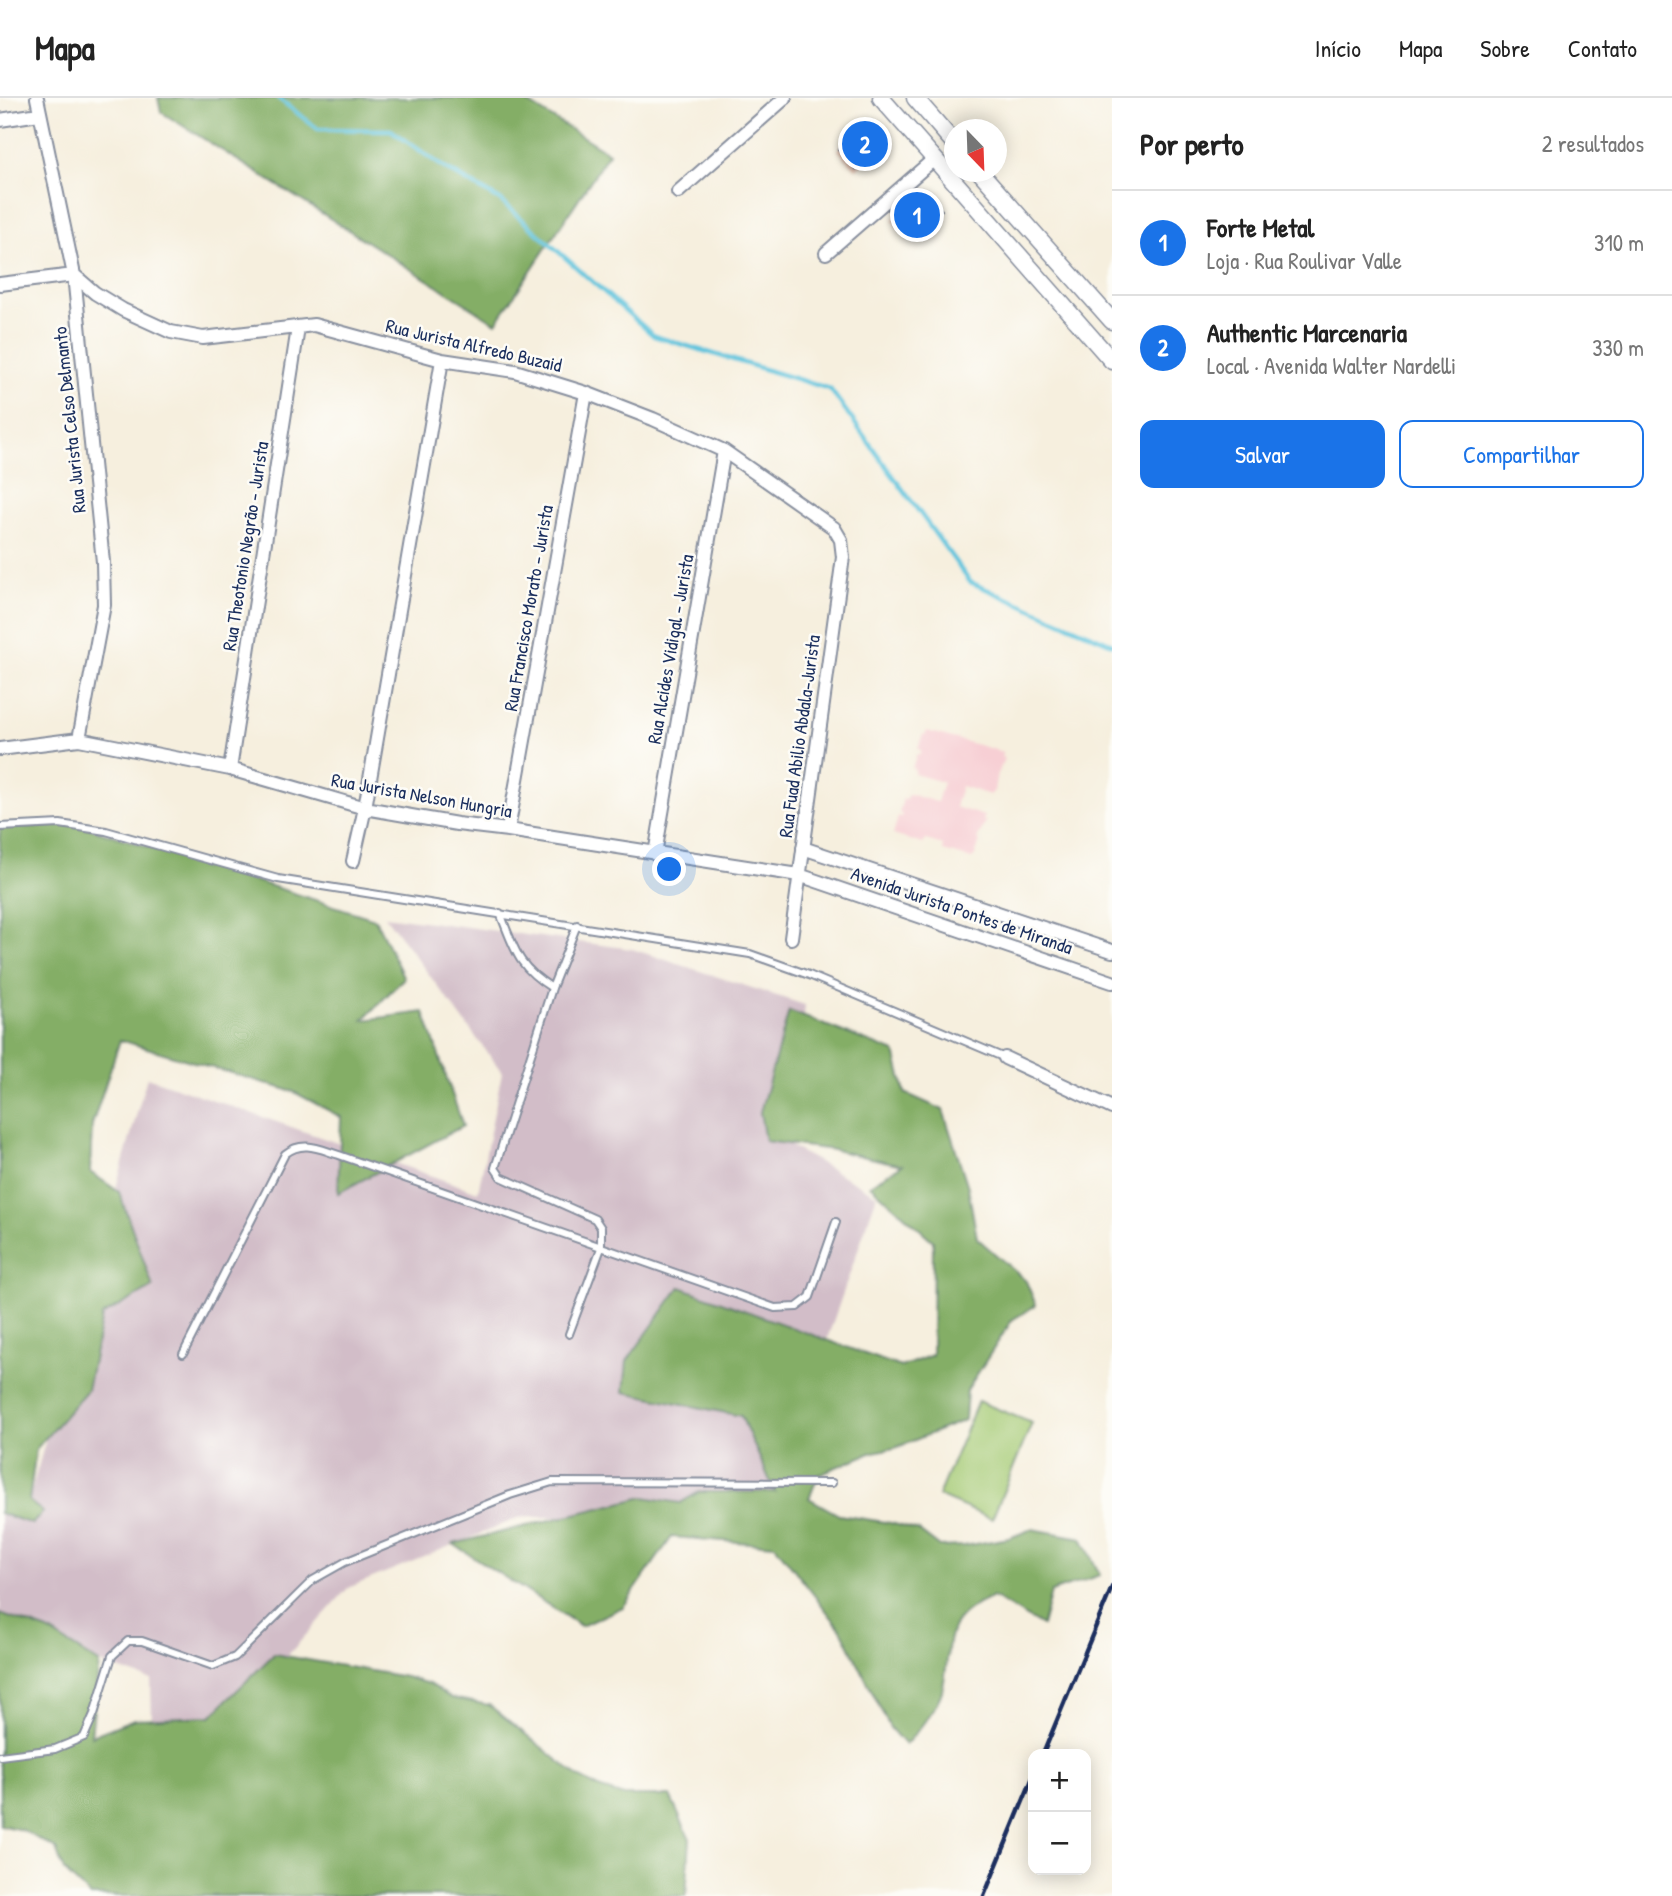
<!DOCTYPE html>
<html lang="pt">
<meta charset="utf-8">
<style>
:root{--surface:#fff;--page:#f6f6f6;--text:#222;--muted:#767676;--line:#e0e0e0;--accent:#1a73e8}
body{margin:0;font-family:"Patrick Hand",sans-serif;background:var(--page);color:var(--text)}
.controls{position:absolute;right:21px;bottom:21px;display:grid;overflow:hidden;border-radius:14px;box-shadow:0 4px 18px #0003}
.controls button{width:63px;height:63px;display:grid;place-items:center;padding:0;border:0;border-bottom:2px solid var(--line);background:var(--surface);color:var(--text);font:35px sans-serif}
.compass{position:absolute;left:944px;top:21px;width:63px;height:63px;border-radius:50%;background:var(--surface);box-shadow:0 4px 18px #0003;rotate:157deg}
.you{position:absolute;left:670px;top:772px;width:24px;height:24px;margin:-18px;border:5px solid #fff;border-radius:50%;background:#1a73e8;box-shadow:0 0 0 10px #1a73e833}
.badge{display:grid;place-items:center;width:46px;height:46px;border-radius:50%;background:var(--accent);color:#fff;font-size:23px;font-weight:700}
.pin{position:absolute;translate:-50% -50%;border:4px solid #fff;box-shadow:0 2px 7px #0006}
.list{margin:0;padding:0;list-style:none}
h2{display:flex;justify-content:space-between;align-items:center;height:91px;margin:0;padding:0 28px;font-size:30px}
h2 small{font-size:23px;font-weight:400;color:var(--muted)}
.list li{display:grid;grid-template-columns:46px 1fr auto;gap:21px;align-items:center;box-sizing:border-box;height:105px;padding:0 28px;border-top:2px solid var(--line)}
.list b{display:block;font-size:26px;white-space:nowrap}
.list p{margin:0;font-size:23px;white-space:nowrap;color:var(--muted)}
.list em{font-size:23px;font-style:normal;color:var(--muted)}
.actions{display:flex;gap:14px;padding:21px 28px}
.actions a{flex:1;padding:16px 0;border:2px solid var(--accent);border-radius:14px;text-align:center;font-size:24px;color:var(--accent)}
.actions .main{background:var(--accent);color:#fff}
.map{position:relative;flex:none;width:1112px;height:1798px;overflow:hidden}
header{display:flex;align-items:center;gap:42px;box-sizing:border-box;height:98px;padding:0 35px;background:var(--surface);border-bottom:2px solid var(--line)}
header strong{font-size:33px}
nav{display:flex;gap:38px;margin-inline-start:auto;font-size:24px}
main{display:flex}
aside{flex:1;background:var(--surface)}
.map>svg:first-child{display:block}
</style>
<header>
<strong>Mapa</strong>
<nav><a>Início</a><a>Mapa</a><a>Sobre</a><a>Contato</a></nav>
</header>
<main>
<div class="map">
<svg width="1112" height="1798" viewBox="0 0 1112 1798">
<rect width="100%" height="100%" fill="#fdfcf7"/>
<filter id="ink" filterUnits="userSpaceOnUse"><feTurbulence type="fractalNoise" baseFrequency=".0143" numOctaves="2"/><feDisplacementMap in="SourceGraphic" scale="14" xChannelSelector="R" yChannelSelector="G"/><feConvolveMatrix kernelMatrix="1 2 1 2 8 2 1 2 1" color-interpolation-filters="sRGB"/></filter>
<filter id="wash" filterUnits="userSpaceOnUse"><feTurbulence type="fractalNoise" baseFrequency=".00686" numOctaves="4" result="noise"/><feDisplacementMap in="SourceGraphic" scale="28" xChannelSelector="R" yChannelSelector="G"/><feGaussianBlur stdDeviation="1.57" result="paint"/><feColorMatrix in="noise" values="0 0 0 0 0 0 0 0 0 0 0 0 0 0 0 0 0 1.4 0 .05"/><feComposite in="paint" operator="in"/></filter>
<g filter="url(#wash)">
<rect width="100%" height="100%" fill="#f6efde"/>
<!-- built -->
<path fill="#f7cfd4" d="M927,633L1003,654L1001,659L1004,660L999,674L997,675L994,693L990,697L961,688L955,709L984,718L983,723H986L977,742L980,743L975,758L972,761L943,753V747L926,742L923,746L893,737L898,719L901,720L902,716L899,715L903,701H906L908,696L937,704L943,684L914,676L915,671L912,670L917,656H920L921,652L918,651L923,636L925,637Z"/>
<!-- industrial -->
<path fill="#d2bdc8" d="M385,818L632,851L805,907L792,1049L877,1097L765,1420L521,1419L348,1490L222,1631L152,1630L151,1582L0,1532V1401L27,1409L147,979L478,1094L502,974Z"/>
<!-- green -->
<path fill="#a5ca74" stroke="#607c69" stroke-width="2" d="M978,1303L1032,1325L992,1421L938,1398Z"/>
<!-- forest -->
<path fill="#84ae66" stroke="#506e62" stroke-width="2" d="M158,0H520L609,55L496,225L161,14Z
M77,726L375,821L404,880L363,922L424,914L463,1028L338,1095L341,1019L294,994L120,942L92,1027L90,1074L119,1094L153,1189L102,1218L87,1292L36,1351L29,1403L43,1414L32,1426L0,1415V730Z
M789,913L895,954L905,995L943,1012L968,1089L977,1140L1026,1183L1036,1207L1012,1222L967,1292L965,1322L895,1350L873,1354L819,1376L809,1400L839,1417L891,1425L919,1433L940,1449L964,1448L1009,1440L1032,1431L1082,1440L1100,1477L1051,1494L1042,1528L993,1499C936,1523 954,1544 942,1593C938,1608 916,1636 905,1647L890,1630L842,1533L775,1447L672,1439L623,1509L581,1528L453,1446L644,1399L680,1405L699,1394H775L741,1318L624,1294L627,1263L680,1189L901,1269L932,1257L933,1143L870,1087L902,1067L834,1052L765,1043L760,1014Z
M0,1516L48,1533L99,1565L91,1638L134,1621L211,1618L274,1556L406,1579L429,1586L451,1600L489,1607L580,1680L601,1691L624,1698H670L690,1741L686,1798H90L64,1773L56,1751L22,1732L0,1727Z"/>
<g fill="none" stroke-linecap="round" stroke-linejoin="round">
<!-- stream -->
<path stroke="#60c4dd" stroke-width="4.5" d="M278,0L318,31L391,32L446,71L500,102L654,238L830,291L970,484L1112,546"/>
</g>
<g id="blocks">
<!-- building -->
<path fill="#e4b39c" d="M872,23L891,40L856,71L838,52Z
M929,95L942,112L914,137L908,133L904,136L892,122L924,96Z"/>
</g>
</g>
<g filter="url(#ink)">
<use href="#blocks" fill-opacity="0" stroke="#888f9e" stroke-width="2"/>
<g fill="none" stroke-linecap="round" stroke-linejoin="round">
<defs>
<path id="service" d="M0,729L60,726L106,733L278,781L750,856L809,877L1005,960
M500,815C515,852 517,868 552,890
M569,1236L601,1150V1130L595,1121L501,1079L495,1070L552,890L577,827
M183,1256L285,1056C303,1042 319,1051 339,1057L775,1210L797,1209L810,1199L836,1124
M0,1658L55,1651L84,1639L94,1616L112,1558L128,1543H142L213,1568L235,1559L313,1482L345,1464L510,1397L552,1384L832,1385"/>
<path id="minor" d="M37,0L74,177L103,464L104,507L79,641
M0,22L39,16
M678,94L785,0
M826,155L934,61
M0,186L74,177L95,195L123,212L171,234L203,240L314,227L442,262L515,273L586,295L653,321L724,353L834,430L841,442L843,459L791,840
M0,651L79,641L230,671L365,710L457,726L508,732L799,777L1112,884
M230,671L298,230
M508,732L586,295
M803,750L1112,853
M655,756L724,353
M353,763L365,710L442,262
M1005,960L1112,1010"/>
<path id="tertiary" d="M881,0L1112,263
M915,0L954,45
M980,74L1112,223"/>
</defs>
<!-- service casing -->
<use href="#service" stroke="#888f9e" stroke-width="10"/>
<!-- minor casing -->
<use href="#minor" stroke="#888f9e" stroke-width="16"/>
<!-- tertiary casing -->
<use href="#tertiary" stroke="#888f9e" stroke-width="19"/>
<!-- service -->
<use href="#service" stroke="#fff" stroke-width="6"/>
<!-- minor -->
<use href="#minor" stroke="#fff" stroke-width="12"/>
<!-- tertiary -->
<use href="#tertiary" stroke="#fff" stroke-width="16"/>
<!-- rail -->
<path stroke="#1b2f5e" stroke-width="4.5" d="M1043,1656L1112,1489
M984,1798L1033,1679"/>
</g>
</g>
<g text-anchor="middle" dominant-baseline="central" stroke-width="5" stroke-linejoin="round" paint-order="stroke">
<!-- street labels -->
<g font-size="19" fill="#1b2f5e" stroke="#fdfcf7">
<text transform="translate(474 247) rotate(13)">Rua Jurista Alfredo Buzaid</text>
<text transform="translate(69 322) rotate(-96)">Rua Jurista Celso Delmanto</text>
<text transform="translate(245 448) rotate(-81)">Rua Theotonio Negrão - Jurista</text>
<text transform="translate(528 510) rotate(-80)">Rua Francisco Morato - Jurista</text>
<text transform="translate(670 551) rotate(-80)">Rua Alcides Vidigal - Jurista</text>
<text transform="translate(799 638) rotate(-82)">Rua Fuad Abilio Abdala-Jurista</text>
<text transform="translate(422 697) rotate(10)">Rua Jurista Nelson Hungria</text>
<text transform="translate(962 812) rotate(19)">Avenida Jurista Pontes de Miranda</text>
</g>
</g>
</svg>
<div class="controls">
<button>+</button>
<button>−</button>
</div>
<svg class="compass" viewBox="-18 -18 36 36"><path d="M0-13l5 13h-10z" fill="#e53935"/><path d="M0 13l5-13h-10z" fill="#767676"/></svg>
<div class="you"></div>
<div class="pin badge" style="left:917px;top:117px">1</div>
<div class="pin badge" style="left:865px;top:46px">2</div>
</div>
<aside>
<h2>Por perto<small>2 resultados</small></h2>
<ul class="list">
<li><span class="badge">1</span><div><b>Forte Metal</b><p>Loja · Rua Roulivar Valle</p></div><em>310 m</em></li>
<li><span class="badge">2</span><div><b>Authentic Marcenaria</b><p>Local · Avenida Walter Nardelli</p></div><em>330 m</em></li>
</ul>
<div class="actions"><a class="main">Salvar</a><a>Compartilhar</a></div>
</aside>
</main>
